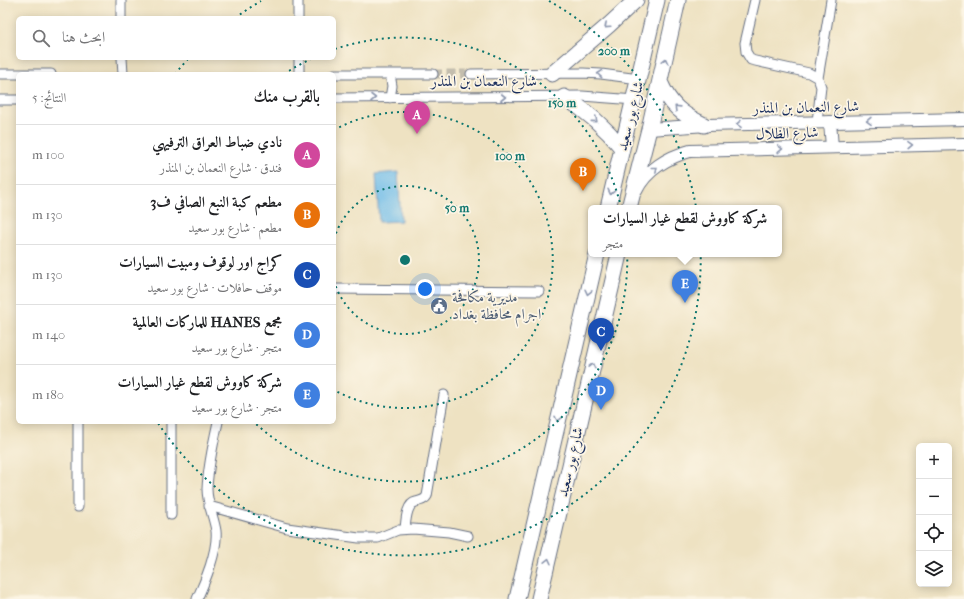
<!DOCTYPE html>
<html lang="ar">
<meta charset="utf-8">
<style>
:root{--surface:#fff;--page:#f6f6f6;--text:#202124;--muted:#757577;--line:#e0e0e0;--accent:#7c3aed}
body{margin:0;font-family:"IM FELL French Canon",Amiri,serif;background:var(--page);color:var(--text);direction:rtl}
.controls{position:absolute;right:12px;bottom:12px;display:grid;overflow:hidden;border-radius:6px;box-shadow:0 2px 10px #0003}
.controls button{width:36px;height:36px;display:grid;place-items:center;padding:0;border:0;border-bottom:1px solid var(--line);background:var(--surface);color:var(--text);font:20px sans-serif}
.you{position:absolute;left:425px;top:289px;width:14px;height:14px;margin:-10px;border:3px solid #fff;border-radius:50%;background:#1a73e8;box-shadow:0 0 0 6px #1a73e833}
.badge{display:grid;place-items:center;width:26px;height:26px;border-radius:50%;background:var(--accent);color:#fff;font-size:13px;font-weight:700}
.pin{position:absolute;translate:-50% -33px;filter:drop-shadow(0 1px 2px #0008)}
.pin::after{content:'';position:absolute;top:21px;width:14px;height:12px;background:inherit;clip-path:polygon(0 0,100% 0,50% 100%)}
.popup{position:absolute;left:588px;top:205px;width:194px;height:52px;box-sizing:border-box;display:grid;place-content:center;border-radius:6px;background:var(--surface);filter:drop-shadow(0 1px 3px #0005);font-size:13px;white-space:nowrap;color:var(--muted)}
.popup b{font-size:15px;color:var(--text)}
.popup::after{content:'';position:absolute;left:50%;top:100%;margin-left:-8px;border:8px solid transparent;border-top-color:var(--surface)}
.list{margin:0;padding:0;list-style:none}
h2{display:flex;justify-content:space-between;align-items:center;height:52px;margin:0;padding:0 16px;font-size:17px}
h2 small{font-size:13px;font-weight:400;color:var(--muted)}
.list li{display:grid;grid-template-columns:26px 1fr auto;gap:12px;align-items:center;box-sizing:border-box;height:60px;padding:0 16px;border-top:1px solid var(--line)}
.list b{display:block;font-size:15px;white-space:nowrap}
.list p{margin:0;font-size:13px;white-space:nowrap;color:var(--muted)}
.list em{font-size:13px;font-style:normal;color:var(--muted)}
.icon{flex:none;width:22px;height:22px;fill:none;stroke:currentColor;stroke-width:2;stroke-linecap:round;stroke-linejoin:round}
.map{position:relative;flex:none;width:964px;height:599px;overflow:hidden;direction:ltr}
.search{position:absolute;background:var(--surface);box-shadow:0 2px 10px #0003;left:16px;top:16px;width:320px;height:44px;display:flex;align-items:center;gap:10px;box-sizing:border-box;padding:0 14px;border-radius:6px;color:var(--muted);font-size:15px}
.panel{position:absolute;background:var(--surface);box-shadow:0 2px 10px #0003;left:16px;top:72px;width:320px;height:352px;border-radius:6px;direction:rtl}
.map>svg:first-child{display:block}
</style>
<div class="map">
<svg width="964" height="599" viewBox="0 0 964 599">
<rect width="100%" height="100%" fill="#fcf5e5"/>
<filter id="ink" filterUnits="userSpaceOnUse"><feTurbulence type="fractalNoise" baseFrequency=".025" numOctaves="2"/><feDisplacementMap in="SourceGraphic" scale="8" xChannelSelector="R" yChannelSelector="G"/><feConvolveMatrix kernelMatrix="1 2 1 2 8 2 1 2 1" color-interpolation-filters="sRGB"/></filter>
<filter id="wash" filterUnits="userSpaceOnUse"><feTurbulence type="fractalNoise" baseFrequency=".012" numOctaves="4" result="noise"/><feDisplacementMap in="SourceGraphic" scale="16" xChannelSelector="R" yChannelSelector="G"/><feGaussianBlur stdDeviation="0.9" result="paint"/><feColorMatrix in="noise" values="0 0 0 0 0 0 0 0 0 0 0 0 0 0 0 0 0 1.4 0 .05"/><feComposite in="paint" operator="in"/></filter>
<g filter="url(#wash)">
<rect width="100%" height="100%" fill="#eee2c2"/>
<!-- water -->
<path fill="#6ebce9" stroke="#4476a4" d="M398,172L401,221L379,222L376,174Z"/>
</g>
<g filter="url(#ink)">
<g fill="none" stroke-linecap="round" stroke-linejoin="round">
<!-- minor-tunnel -->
<path stroke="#c4beae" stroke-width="9" stroke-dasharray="9 4.5" stroke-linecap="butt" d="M433,74H471"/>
<defs>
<path id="minor" d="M121,0V18
M298,0V18
M755,0L745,43L746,52L751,60L809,73L818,78L821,87L817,122
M122,58L123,74
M299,58V74
M0,74H51
M334,74H433
M471,74L583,73L601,74L639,79
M818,78L831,0
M334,98L582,96L635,100
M390,98L392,86L390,74
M0,100H18
M334,289L539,291
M209,506L287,528L359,538H378L398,530L413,529L449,532L468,536
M78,507V422
M171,515V422
M405,529C406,521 406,504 416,502C421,500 424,501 427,496L444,395
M197,599C205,582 218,550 216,531C214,517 207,504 207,489C208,467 213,444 218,422"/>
<path id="tertiary" d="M830,122L832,147
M649,129L707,125L964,119
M636,191C646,170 668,157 690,151L964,144"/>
<path id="primary" d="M552,74L609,25L636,0
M660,82C670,105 681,114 704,125
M564,97C587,111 605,127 622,148
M608,208L657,0
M629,208L649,129L678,0
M517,599L597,254
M539,599L619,254"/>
</defs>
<!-- minor casing -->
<use href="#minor" stroke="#656e81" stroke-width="11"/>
<!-- tertiary casing -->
<use href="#tertiary" stroke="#656e81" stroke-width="14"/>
<!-- primary casing -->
<use href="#primary" stroke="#656e81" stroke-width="17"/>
<!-- minor -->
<use href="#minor" stroke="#fff" stroke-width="9"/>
<!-- tertiary -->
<use href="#tertiary" stroke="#fff" stroke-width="12"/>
<!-- primary -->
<use href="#primary" stroke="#fff" stroke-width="15"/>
</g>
<!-- one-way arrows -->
<defs><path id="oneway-chevron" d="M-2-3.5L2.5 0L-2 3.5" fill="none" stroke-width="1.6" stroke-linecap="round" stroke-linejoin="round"/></defs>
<g stroke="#8d97ae">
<use href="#oneway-chevron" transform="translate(607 26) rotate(138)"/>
<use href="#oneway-chevron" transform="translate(665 61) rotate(-77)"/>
<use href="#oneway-chevron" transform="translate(600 74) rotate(-175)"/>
<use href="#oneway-chevron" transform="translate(503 97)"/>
<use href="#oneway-chevron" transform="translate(373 98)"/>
<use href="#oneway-chevron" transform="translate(677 108) rotate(-136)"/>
<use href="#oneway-chevron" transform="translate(595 120) rotate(41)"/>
<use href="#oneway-chevron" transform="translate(869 121) rotate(179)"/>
<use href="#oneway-chevron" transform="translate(739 124) rotate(179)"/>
<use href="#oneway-chevron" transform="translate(910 145) rotate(-2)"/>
<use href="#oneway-chevron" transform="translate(780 149) rotate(-2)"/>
<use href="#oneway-chevron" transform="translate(655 169) rotate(-39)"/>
<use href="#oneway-chevron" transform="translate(611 192) rotate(103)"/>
<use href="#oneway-chevron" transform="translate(588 292) rotate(103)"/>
<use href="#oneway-chevron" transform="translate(592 366) rotate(-77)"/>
<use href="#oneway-chevron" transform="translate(558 419) rotate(103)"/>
<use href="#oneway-chevron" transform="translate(548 561) rotate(-77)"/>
</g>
</g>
<!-- distance rings -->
<g fill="none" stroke="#0f766e" stroke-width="2" stroke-dasharray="2 4">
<path d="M334 239A74 74 0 1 1 334 281"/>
<path d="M334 130A148 148 0 1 1 334 390"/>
<path d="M284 74A222 222 0 0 1 311 59M335 49A222 222 0 1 1 254 422"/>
<path d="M175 74A296 296 0 0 1 189 58M235 18A296 296 0 0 1 261 1M549 1A296 296 0 1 1 158 423"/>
</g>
<!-- icons -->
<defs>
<symbol id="civic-disc" viewBox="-11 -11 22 22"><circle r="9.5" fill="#5c6f8a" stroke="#fcf5e5"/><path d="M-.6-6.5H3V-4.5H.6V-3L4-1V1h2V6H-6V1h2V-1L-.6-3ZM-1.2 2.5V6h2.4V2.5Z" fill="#fff"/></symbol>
</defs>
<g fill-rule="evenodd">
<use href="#civic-disc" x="429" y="296" width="20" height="20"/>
</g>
<g text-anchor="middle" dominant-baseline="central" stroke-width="3.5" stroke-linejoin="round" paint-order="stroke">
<!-- street labels -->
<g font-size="15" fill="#1b2f5e" stroke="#fcf5e5">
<text x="484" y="81">شارع النعمان بن المنذر</text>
<text transform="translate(806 107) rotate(-1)">شارع النعمان بن المنذر</text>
<text transform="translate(630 116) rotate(-76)">شارع بور سعيد</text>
<text transform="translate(787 133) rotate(-2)">شارع الظلال</text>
<text transform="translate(570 462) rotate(-77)">شارع بور سعيد</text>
</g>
<!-- service labels -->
<g font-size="15" fill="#4e5e75" stroke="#fcf5e5" text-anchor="start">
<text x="452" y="297">مديرية مكافحة<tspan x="452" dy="17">اجرام محافظة بغداد</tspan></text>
</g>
</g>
<circle cx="405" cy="260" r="6" fill="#0f766e" stroke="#fcf5e5" stroke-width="2"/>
<g font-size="12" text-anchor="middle" font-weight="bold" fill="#0f766e" stroke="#fcf5e5" stroke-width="3.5" stroke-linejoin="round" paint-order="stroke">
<text x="614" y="55">200 m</text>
<text x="562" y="107">150 m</text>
<text x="510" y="160">100 m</text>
<text x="457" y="212">50 m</text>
</g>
</svg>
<div class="controls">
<button>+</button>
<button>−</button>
<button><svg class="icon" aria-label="locate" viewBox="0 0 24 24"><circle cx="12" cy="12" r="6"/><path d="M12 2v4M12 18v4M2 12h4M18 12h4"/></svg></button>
<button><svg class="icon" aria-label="layers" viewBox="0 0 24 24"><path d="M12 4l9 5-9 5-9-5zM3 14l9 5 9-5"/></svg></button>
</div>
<div class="you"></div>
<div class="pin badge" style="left:417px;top:134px;background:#d1479c">A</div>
<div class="pin badge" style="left:583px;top:191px;background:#e8710a">B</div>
<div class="pin badge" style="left:601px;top:351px;background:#1a4fb4">C</div>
<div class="pin badge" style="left:601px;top:410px;background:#3f7fe0">D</div>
<div class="pin badge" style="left:685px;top:303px;background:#3f7fe0">E</div>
<div class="popup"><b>شركة كاووش لقطع غيار السيارات</b>متجر</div>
<div class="search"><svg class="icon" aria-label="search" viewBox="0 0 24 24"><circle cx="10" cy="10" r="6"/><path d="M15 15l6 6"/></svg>ابحث هنا</div>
<section class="panel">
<h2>بالقرب منك<small>النتائج: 5</small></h2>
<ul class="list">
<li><span class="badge" style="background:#d1479c">A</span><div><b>نادي ضباط العراق الترفيهي</b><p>فندق · شارع النعمان بن المنذر</p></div><em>100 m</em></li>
<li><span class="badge" style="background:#e8710a">B</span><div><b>مطعم كبة النبع الصافي ف3</b><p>مطعم · شارع بور سعيد</p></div><em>130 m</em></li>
<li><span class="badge" style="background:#1a4fb4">C</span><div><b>كراج اور لوقوف ومبيت السيارات</b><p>موقف حافلات · شارع بور سعيد</p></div><em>130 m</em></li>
<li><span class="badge" style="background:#3f7fe0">D</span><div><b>مجمع HANES للماركات العالمية</b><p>متجر · شارع بور سعيد</p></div><em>140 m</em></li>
<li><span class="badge" style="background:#3f7fe0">E</span><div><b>شركة كاووش لقطع غيار السيارات</b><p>متجر · شارع بور سعيد</p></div><em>180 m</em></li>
</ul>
</section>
</div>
